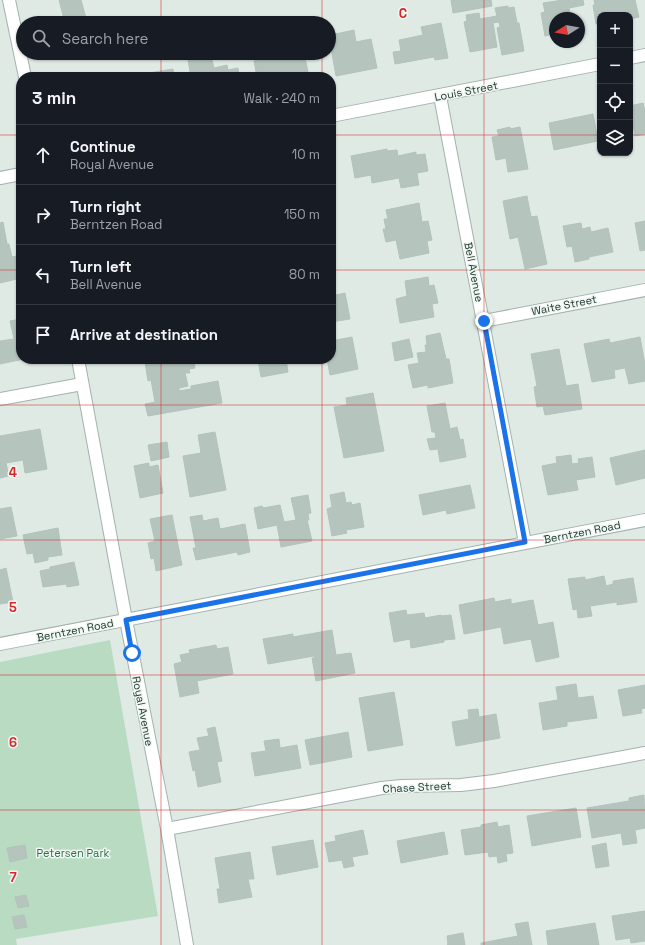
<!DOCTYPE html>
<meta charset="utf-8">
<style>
:root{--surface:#171b24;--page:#20242c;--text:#f1f3f6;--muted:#9ea1a6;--line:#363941}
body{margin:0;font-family:"Space Grotesk",sans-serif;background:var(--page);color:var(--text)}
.controls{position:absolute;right:12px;top:12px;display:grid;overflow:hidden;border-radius:8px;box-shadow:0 1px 3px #0004}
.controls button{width:36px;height:36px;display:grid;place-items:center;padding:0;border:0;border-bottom:1px solid var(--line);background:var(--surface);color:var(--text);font:20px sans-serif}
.compass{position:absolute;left:549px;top:12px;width:36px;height:36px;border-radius:50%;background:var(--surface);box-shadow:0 1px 3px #0004;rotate:259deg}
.stop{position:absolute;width:12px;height:12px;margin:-9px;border:3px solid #1a73e8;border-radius:50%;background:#fff}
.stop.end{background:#1a73e8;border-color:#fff;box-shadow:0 1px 4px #0008}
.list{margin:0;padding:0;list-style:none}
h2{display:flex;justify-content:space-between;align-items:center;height:52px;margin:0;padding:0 16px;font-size:17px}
h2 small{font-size:13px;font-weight:400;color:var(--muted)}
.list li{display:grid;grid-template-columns:26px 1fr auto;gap:12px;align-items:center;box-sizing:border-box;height:60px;padding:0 16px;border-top:1px solid var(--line)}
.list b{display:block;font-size:15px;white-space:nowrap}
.list p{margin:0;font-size:13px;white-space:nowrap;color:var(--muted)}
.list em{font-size:13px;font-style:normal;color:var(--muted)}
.icon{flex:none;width:22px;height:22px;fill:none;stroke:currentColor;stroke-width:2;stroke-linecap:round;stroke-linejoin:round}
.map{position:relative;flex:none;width:645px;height:945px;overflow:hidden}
.search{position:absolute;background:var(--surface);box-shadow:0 1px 3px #0004;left:16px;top:16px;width:320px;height:44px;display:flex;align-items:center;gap:10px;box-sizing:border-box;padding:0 14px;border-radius:22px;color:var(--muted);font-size:15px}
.panel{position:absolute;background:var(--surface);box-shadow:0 1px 3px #0004;left:16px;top:72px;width:320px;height:292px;border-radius:16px}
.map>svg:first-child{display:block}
</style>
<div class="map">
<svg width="645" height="945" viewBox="0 0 645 945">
<rect width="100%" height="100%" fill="#e0eae5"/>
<!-- green -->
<path fill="#b9dbc2" d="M110,640L158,916L16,939L17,945H0V662Z"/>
<!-- building -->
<path fill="#b5c5be" stroke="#b2c3bc" d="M59,0H81L86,18L65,23Z
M451,0H491L492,6L453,13Z
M563,0H583L584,5L569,8L571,18H555V34L545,36L541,13L545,12L543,3Z
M594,0H635L639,17L630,19V15H600V24H596L593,5H595Z
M508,6V8L514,7L517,23H519L524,51L502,55L497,28L500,27L499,22L493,23L497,47L470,52L464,22L467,21L466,15L479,13L480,19L497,16L495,8Z
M441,23L448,58L435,60L434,57L395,64L393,52L401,51L399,40L423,35L421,27Z
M354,30L356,42L371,39L377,68L336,76L331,48L333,47L331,35Z
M269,53H285L286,56L304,53L309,77H257L254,61L270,58Z
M211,56L214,68L227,65L228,70L238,68L239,77H191L188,60Z
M173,69L174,76L177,75L178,77H150L149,73Z
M643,103L645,111V134L635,136L630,106Z
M593,114L598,141L554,150L549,123Z
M510,127V129L520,127L528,169L508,172L506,158L496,160L492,137L499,136L497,130Z
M387,149V151L397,150L398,156L416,152V155L425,154L428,171L417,173L419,185L401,188L399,178L372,183L371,175L355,178L351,156Z
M527,196L531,217L537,216L547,264L525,269L518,237L510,239L503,201Z
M419,203L422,222L428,221L432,240L427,241L429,253L400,259L396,240L386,242L383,229H386L384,219H388L386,210Z
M645,221V250L640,251L635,223Z
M3,222L7,244H9L12,257L17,256L21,278L0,283V223Z
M581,223L582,229L590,227L591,232L608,228L613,252L589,257V259L575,262L572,246L567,247L563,226Z
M428,277L429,286L434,285L438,303L432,304L434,317L400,323L396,299L407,296L405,281Z
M345,293L350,319L331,322V296Z
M21,319V359H24L0,364V341L14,339L10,321Z
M440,333L446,359H449L453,383L428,388V385L413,388L408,365L419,363L417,353L426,352L425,345H427L426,336Z
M352,337L358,369L330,375L327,359H331V341Z
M640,337L645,364V381L629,384L625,368L614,370L615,378L592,382L584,344L609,339L610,343Z
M409,339L413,357L395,361L392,343Z
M559,349L566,386L578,384L582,409L545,415L543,406L537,407L534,387L537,386L531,354Z
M164,359H193L195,368L189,369L190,373H185L188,386L179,388V391L191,389V386L218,381L222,403L148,416L145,404L155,402L151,380L148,381L145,362Z
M258,359H286L288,372L261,377Z
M373,393L384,451L344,458L334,407L347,405L346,398Z
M445,403L450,429L457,427L460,440L463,439L466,457L440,462L438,449L430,450L427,439L436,438L435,432H432L427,406Z
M40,429L47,469L25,473L23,460L6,463L9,476L0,478V436Z
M215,432L226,490L190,497L183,456L201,453L198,435Z
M167,442L169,457L151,461L148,445Z
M645,450V478L616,485L610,458Z
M571,455L572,464L579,463L578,459L592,457L595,477L576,480L578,490L548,495L542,466L557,463L556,457Z
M149,463V467L158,465L163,493L140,498L134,466Z
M470,485L475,508L447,514L446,510L423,515L419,495Z
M344,492L346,503L351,502L352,505L360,503L364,527L346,530L347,533L332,536L327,509L332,507L330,495Z
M308,495L311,513L308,514L309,520H307L312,541L281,547L277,525L258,529L254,508L262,506L263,508L280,505L284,522L296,520L291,498Z
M11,507L17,536L0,539V509Z
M172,515L182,565L156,571L154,558L151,559L148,543L155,541L150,519Z
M202,515L203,521L218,518L220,529L245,524L250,552L238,555L237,552L196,560L193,548H196L190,517Z
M58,528L62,555L48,557V560L35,563L33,553L27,554L23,535Z
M74,562L79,585L67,587L66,584L43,587L40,571L50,569V567Z
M6,568L13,602L0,604V570Z
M604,576L606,586L613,584V581L633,578L637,602L617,605V602L590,606L592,616L578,618L577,609L573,610L568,579L585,577V580Z
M494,598L495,602L511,599V604L533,600L538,625L553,622L559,657L536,662L531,639L504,644L501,627L464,634L459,605Z
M406,610L407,615L424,613L425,618L441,615V616L451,615L455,639L444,640V642L411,648L410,639L394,642L389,613Z
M332,630L336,655L351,653L355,673L316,681L312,658H315L314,656L268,664L263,639L293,634V637Z
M216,645L217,649L228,647L233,674L197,681L199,693L180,697L174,664L182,662L180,655L190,653L189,650Z
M576,684L578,698L593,696L597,718L567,722V726L543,730L539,703L558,700L556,687Z
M645,685V708L641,709L642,713L623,716L618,690Z
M394,692L403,745L368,751L359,698Z
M478,709L479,717L496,714L500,738L456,746L452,722L469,719L468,710Z
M215,727L222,761L217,762L221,782L198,787L195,770L193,771L189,752L200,750L197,738L209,736L207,729Z
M348,732L352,757L310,765L305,740Z
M279,739L280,748L297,745L301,768L255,776L251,753L266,751L264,741Z
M644,795L645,828L635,830L637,843L623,845L621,833L592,838L587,808L629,801V798Z
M576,808L581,837L532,846L527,816Z
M497,822L498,827L509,825L513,853L506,854L507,861L498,863L497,856L489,857L488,852L465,855L461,830L481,827V825Z
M363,830L368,854L352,857L354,866L344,868L342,860L329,862L325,843L336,841L335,836Z
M444,832L448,854L401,863L397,841Z
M313,840L318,867L277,875L272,847Z
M606,843L609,866L596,868L592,846Z
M25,845L27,858L10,862L7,848Z
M250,852L254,879H248L252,897L219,903L217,889H220L215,858Z
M26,895L29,906L18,908L15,897Z
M645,911V941L631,943L630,938L616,940L612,916Z
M24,915L27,927L15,929L12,917Z
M528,922L532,945H481V943L518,936L515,924Z
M595,923L599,945H548L546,931Z
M463,933L465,945H447H448L447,936Z"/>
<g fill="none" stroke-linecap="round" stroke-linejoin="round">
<defs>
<path id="minor" d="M9,0L25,77
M630,58L645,55
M440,96L525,543
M331,116L600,64
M0,178L21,174
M484,321L645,290
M78,359L126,620L167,829L187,945
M0,399L82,384
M0,644L645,520
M167,829L382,788L401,786L461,785L494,781L645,753"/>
</defs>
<!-- minor casing -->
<use href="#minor" stroke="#a3b2ac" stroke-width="14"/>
<!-- minor -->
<use href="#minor" stroke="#fff" stroke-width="12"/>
</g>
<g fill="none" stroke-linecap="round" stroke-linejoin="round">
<!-- route -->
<path stroke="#1a73e8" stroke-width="5" d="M132,653L126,620L525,542L484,321"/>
</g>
<!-- grid -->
<path fill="none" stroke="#d62828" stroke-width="1" stroke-opacity="0.55" d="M161,0V23M322,0V23M484,0V945M161,53V77M322,53V77M0,135H21M331,135H600M630,135H645M0,270H21M331,270H645M161,359V945M322,359V945M0,405H645M0,540H645M0,675H645M0,810H645"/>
<g text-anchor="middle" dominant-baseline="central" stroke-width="3" stroke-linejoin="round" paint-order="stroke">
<!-- street labels -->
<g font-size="11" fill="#213a33" stroke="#f0f7f3">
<text transform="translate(466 91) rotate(-11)">Louis Street</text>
<text transform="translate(474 272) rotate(79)">Bell Avenue</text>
<text transform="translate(564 305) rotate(-11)">Waite Street</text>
<text transform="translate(582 532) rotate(-11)">Berntzen Road</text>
<text transform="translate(75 630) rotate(-11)">Berntzen Road</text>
<text transform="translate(143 711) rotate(79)">Royal Avenue</text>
<text transform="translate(417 787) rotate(-3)">Chase Street</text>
</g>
<!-- park labels -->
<g font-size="11" fill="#2d6f47" stroke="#f0f7f3">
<text x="73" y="853">Petersen Park</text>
</g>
</g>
<g font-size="13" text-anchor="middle" font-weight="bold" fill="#d62828" stroke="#f0f7f3" stroke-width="3" stroke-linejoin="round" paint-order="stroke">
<text x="403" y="18">C</text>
<text x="13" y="477">4</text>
<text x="13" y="612">5</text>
<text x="13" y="747">6</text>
<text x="13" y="882">7</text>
</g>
</svg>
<div class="controls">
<button>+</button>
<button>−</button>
<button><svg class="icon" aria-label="locate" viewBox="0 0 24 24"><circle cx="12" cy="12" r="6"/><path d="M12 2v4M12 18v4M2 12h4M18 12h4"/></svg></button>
<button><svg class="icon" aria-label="layers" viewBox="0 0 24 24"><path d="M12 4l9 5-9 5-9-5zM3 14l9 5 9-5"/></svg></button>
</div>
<svg class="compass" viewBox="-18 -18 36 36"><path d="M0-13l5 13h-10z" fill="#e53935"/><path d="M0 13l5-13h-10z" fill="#9ea1a6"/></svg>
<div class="stop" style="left:132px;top:653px"></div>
<div class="stop end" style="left:484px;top:321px"></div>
<div class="search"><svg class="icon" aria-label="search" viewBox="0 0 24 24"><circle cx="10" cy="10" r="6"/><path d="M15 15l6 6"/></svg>Search here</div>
<section class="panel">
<h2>3 min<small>Walk · 240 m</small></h2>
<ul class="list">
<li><svg class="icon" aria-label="ahead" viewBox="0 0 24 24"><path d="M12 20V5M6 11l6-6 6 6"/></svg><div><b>Continue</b><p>Royal Avenue</p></div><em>10 m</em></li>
<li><svg class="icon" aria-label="right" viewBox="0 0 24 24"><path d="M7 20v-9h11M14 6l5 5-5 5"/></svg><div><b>Turn right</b><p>Berntzen Road</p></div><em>150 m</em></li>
<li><svg class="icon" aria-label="left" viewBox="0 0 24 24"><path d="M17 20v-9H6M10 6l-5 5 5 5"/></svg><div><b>Turn left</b><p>Bell Avenue</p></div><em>80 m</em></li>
<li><svg class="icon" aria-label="arrive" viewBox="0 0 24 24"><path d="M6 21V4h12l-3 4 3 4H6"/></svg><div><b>Arrive at destination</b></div></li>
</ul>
</section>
</div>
